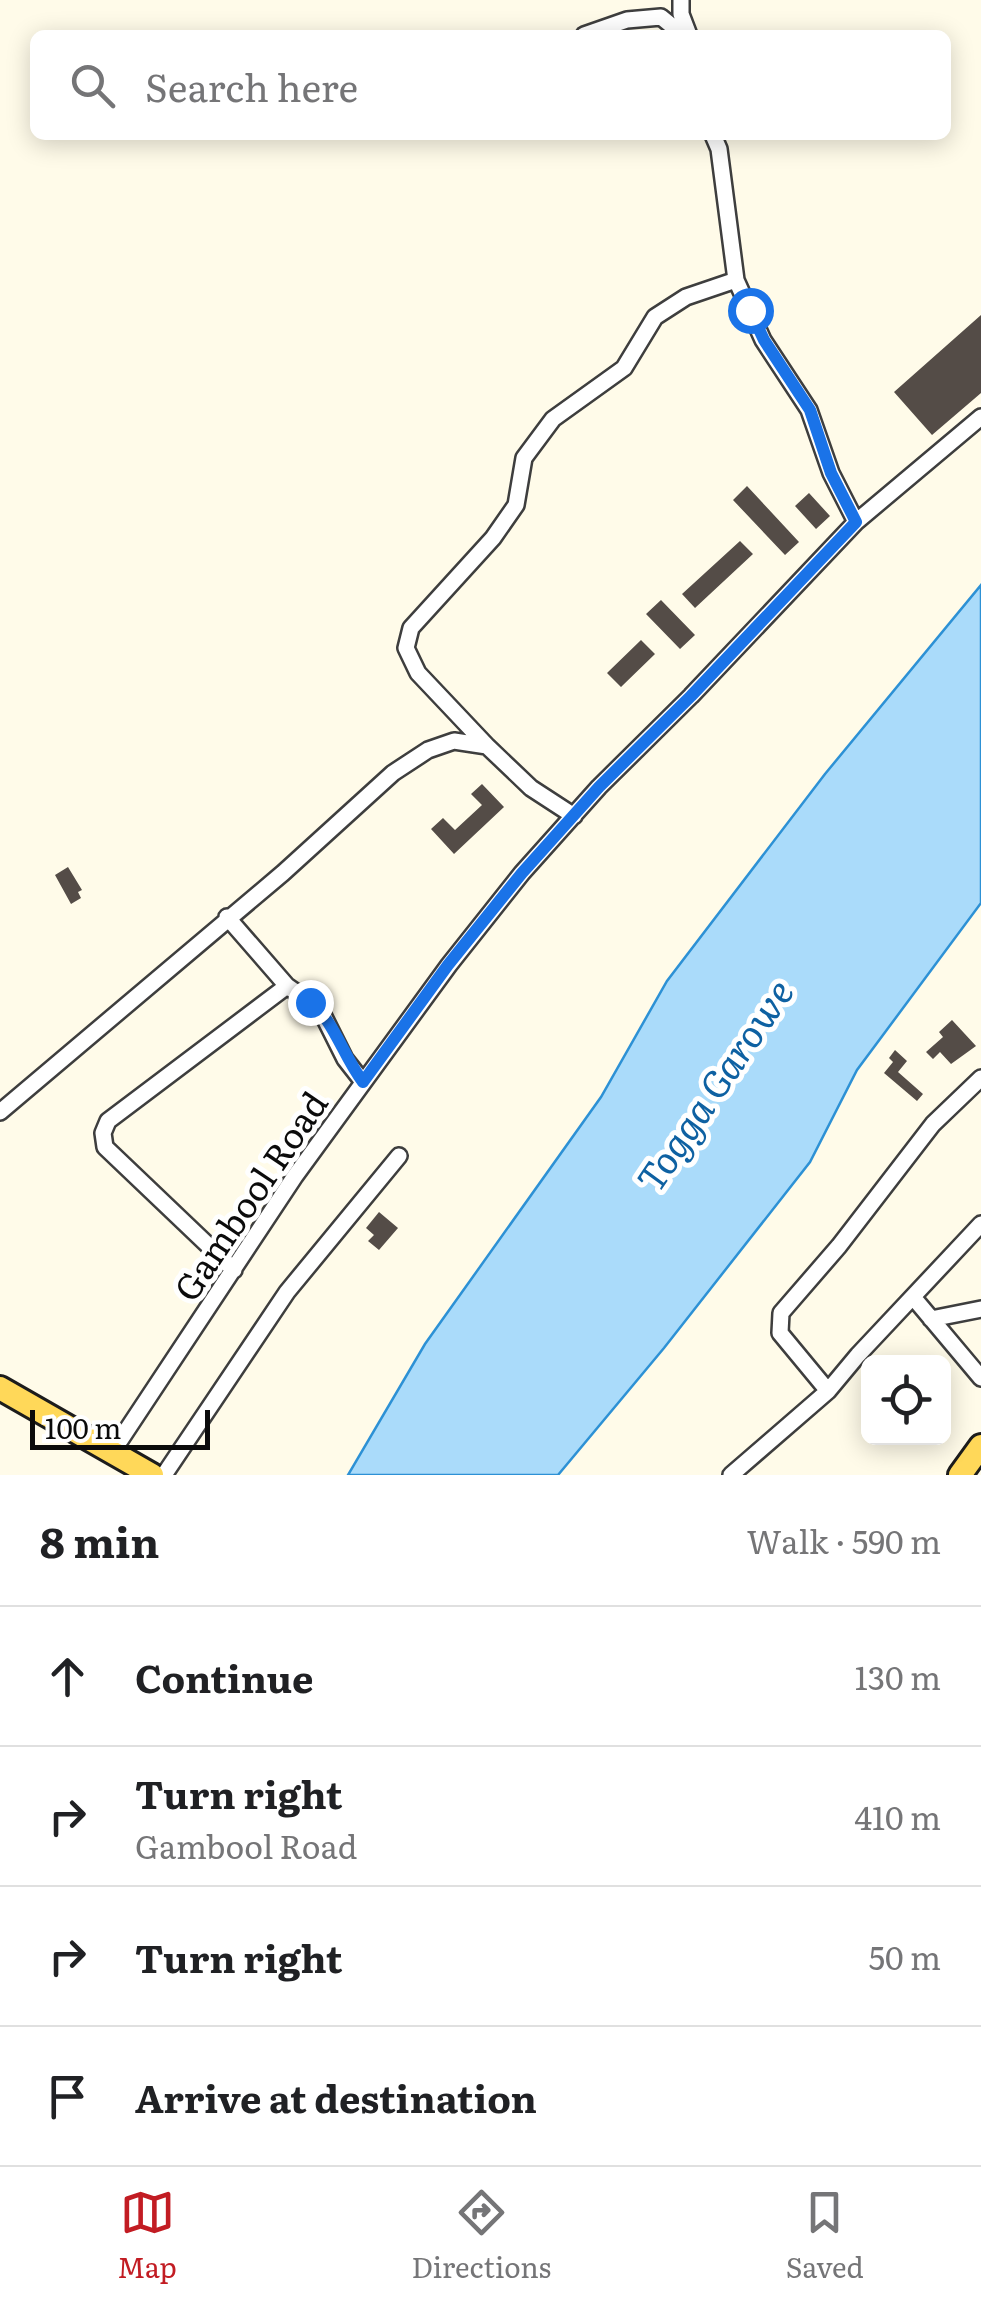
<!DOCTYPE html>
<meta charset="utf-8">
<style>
:root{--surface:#fff;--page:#f6f6f6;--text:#202124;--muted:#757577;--line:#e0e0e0;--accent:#c21c23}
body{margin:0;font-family:Literata,serif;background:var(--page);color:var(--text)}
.controls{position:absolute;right:30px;bottom:30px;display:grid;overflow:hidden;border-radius:15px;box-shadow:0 5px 25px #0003}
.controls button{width:90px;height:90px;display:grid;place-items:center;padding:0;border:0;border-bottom:2px solid var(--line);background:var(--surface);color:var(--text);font:50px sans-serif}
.scale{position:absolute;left:30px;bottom:25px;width:180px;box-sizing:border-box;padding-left:10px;border:5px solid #0b0b0b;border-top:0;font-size:28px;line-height:35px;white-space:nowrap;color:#0b0b0b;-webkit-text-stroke:8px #fff;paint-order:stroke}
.stop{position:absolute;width:30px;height:30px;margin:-22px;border:8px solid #1a73e8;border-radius:50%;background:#fff}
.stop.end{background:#1a73e8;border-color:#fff;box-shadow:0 2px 10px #0008}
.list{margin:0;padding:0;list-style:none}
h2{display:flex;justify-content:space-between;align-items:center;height:130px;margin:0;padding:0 40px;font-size:42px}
h2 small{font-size:32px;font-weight:400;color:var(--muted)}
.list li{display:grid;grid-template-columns:65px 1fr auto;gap:30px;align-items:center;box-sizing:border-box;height:140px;padding:0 40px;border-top:2px solid var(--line)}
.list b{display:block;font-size:38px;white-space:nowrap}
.list p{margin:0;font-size:32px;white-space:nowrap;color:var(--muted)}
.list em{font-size:32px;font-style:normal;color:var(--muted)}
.icon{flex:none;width:55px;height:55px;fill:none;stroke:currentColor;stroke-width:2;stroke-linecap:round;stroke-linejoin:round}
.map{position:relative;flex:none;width:981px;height:1475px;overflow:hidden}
.search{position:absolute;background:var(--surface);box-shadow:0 5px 25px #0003;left:30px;right:30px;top:30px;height:110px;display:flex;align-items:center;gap:25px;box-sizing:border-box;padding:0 35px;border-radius:15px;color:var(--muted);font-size:38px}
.sheet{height:690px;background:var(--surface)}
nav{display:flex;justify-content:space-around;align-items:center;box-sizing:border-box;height:140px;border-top:2px solid var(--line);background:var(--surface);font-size:28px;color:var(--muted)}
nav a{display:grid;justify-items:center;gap:5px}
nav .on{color:var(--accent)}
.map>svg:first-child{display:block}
</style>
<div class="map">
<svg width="981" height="1475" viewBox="0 0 981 1475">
<rect width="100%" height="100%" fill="#fffbe9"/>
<!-- water -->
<path fill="#aadbfa" stroke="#2d91d5" stroke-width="2.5" d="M981,585V903L857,1070L810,1162L664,1348L558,1475H348L425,1344L601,1097L667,981L825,774Z"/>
<!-- building -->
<path fill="#544c47" d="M981,315V393L932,435L894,392Z
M747,486L799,542L785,555L733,500Z
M809,493L830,516L816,529L795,506Z
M740,541L753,554L695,608L682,594Z
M661,600L695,635L680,649L646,614Z
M641,640L655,654L621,687L607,673Z
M482,784L504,807L454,854L431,829L443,818L455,830L482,805L471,794Z
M68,867L82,890L78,892L81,898L71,904L55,875Z
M952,1020L976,1046L951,1064L940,1052L933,1059L926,1052L943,1037L939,1032Z
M895,1050L907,1061L898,1072L923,1094L917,1101L884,1073L893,1062L889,1058Z
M379,1212L398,1228L379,1250L368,1241L374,1235L366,1228Z"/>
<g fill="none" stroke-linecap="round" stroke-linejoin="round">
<defs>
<path id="minor" d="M681,0V14L689,35
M584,35L627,20L661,17L683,35
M713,135L719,149L736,280L763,340L809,410L831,473L856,522
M487,746L418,673L406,648L411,628L493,538L516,505L524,458L553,419L624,368L655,317L686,297L736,280
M227,917L287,986L320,1009L345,1059L363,1082
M0,1112L283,873L393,773L428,750L454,741L487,746L531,788L574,816
M234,1270L105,1147L103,1133L108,1121L287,986
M913,1297L981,1378
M931,1319L981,1309
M828,1391L780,1333L781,1313L839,1246L933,1124L981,1078
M113,1451L295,1176L449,965L522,873L599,787L691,696L856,522L981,417
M164,1475L287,1292L399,1156
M731,1475L828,1391L858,1355L981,1224"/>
<path id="primary" d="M0,1388L152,1475
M960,1475L981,1446"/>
</defs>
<!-- minor casing -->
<use href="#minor" stroke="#3e3e3e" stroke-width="20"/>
<!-- primary casing -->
<use href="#primary" stroke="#1c1c1c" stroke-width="28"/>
<!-- minor -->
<use href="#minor" stroke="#fff" stroke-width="15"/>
<!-- primary -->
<use href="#primary" stroke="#ffd859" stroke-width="22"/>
</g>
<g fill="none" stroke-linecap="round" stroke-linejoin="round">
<!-- route -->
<path stroke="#1a73e8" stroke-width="12" d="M310,1002C334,1020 343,1056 363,1082L448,965L522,873L599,787L691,696L856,522L831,473L810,410L764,340L750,310"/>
</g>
<g text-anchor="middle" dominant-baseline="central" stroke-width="10" stroke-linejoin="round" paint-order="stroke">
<!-- street labels -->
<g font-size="35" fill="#0b0b0b" stroke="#fff">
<text transform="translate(249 1195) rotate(-56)">Gambool Road</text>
</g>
<!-- water labels -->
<g font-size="38" font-style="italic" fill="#0e61a2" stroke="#fff">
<text transform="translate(713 1084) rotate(-56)">Togga Garowe</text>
</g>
</g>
</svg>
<div class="controls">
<button><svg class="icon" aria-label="locate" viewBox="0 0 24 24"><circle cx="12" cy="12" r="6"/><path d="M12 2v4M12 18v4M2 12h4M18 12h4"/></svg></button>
</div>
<div class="scale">100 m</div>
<div class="stop" style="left:750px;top:310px"></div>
<div class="stop end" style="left:310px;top:1002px"></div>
<div class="search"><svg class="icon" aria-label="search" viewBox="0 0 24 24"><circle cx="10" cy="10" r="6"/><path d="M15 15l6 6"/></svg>Search here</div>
</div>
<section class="sheet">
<h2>8 min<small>Walk · 590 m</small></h2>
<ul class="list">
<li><svg class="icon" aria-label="ahead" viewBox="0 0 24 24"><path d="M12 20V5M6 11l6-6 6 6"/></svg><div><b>Continue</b></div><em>130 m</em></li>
<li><svg class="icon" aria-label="right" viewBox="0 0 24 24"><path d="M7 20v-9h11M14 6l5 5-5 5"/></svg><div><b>Turn right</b><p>Gambool Road</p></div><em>410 m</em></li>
<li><svg class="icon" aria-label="right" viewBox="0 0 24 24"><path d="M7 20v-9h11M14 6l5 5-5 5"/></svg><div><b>Turn right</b></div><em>50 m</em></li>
<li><svg class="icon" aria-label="arrive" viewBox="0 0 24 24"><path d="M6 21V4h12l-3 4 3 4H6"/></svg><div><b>Arrive at destination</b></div></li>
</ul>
</section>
<nav>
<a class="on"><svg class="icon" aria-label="map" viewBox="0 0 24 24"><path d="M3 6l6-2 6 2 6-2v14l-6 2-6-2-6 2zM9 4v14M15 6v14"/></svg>Map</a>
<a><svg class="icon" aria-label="directions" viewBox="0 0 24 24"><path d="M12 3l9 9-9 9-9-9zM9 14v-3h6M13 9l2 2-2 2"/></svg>Directions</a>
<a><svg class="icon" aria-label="saved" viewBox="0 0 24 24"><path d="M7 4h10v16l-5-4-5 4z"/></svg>Saved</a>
</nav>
